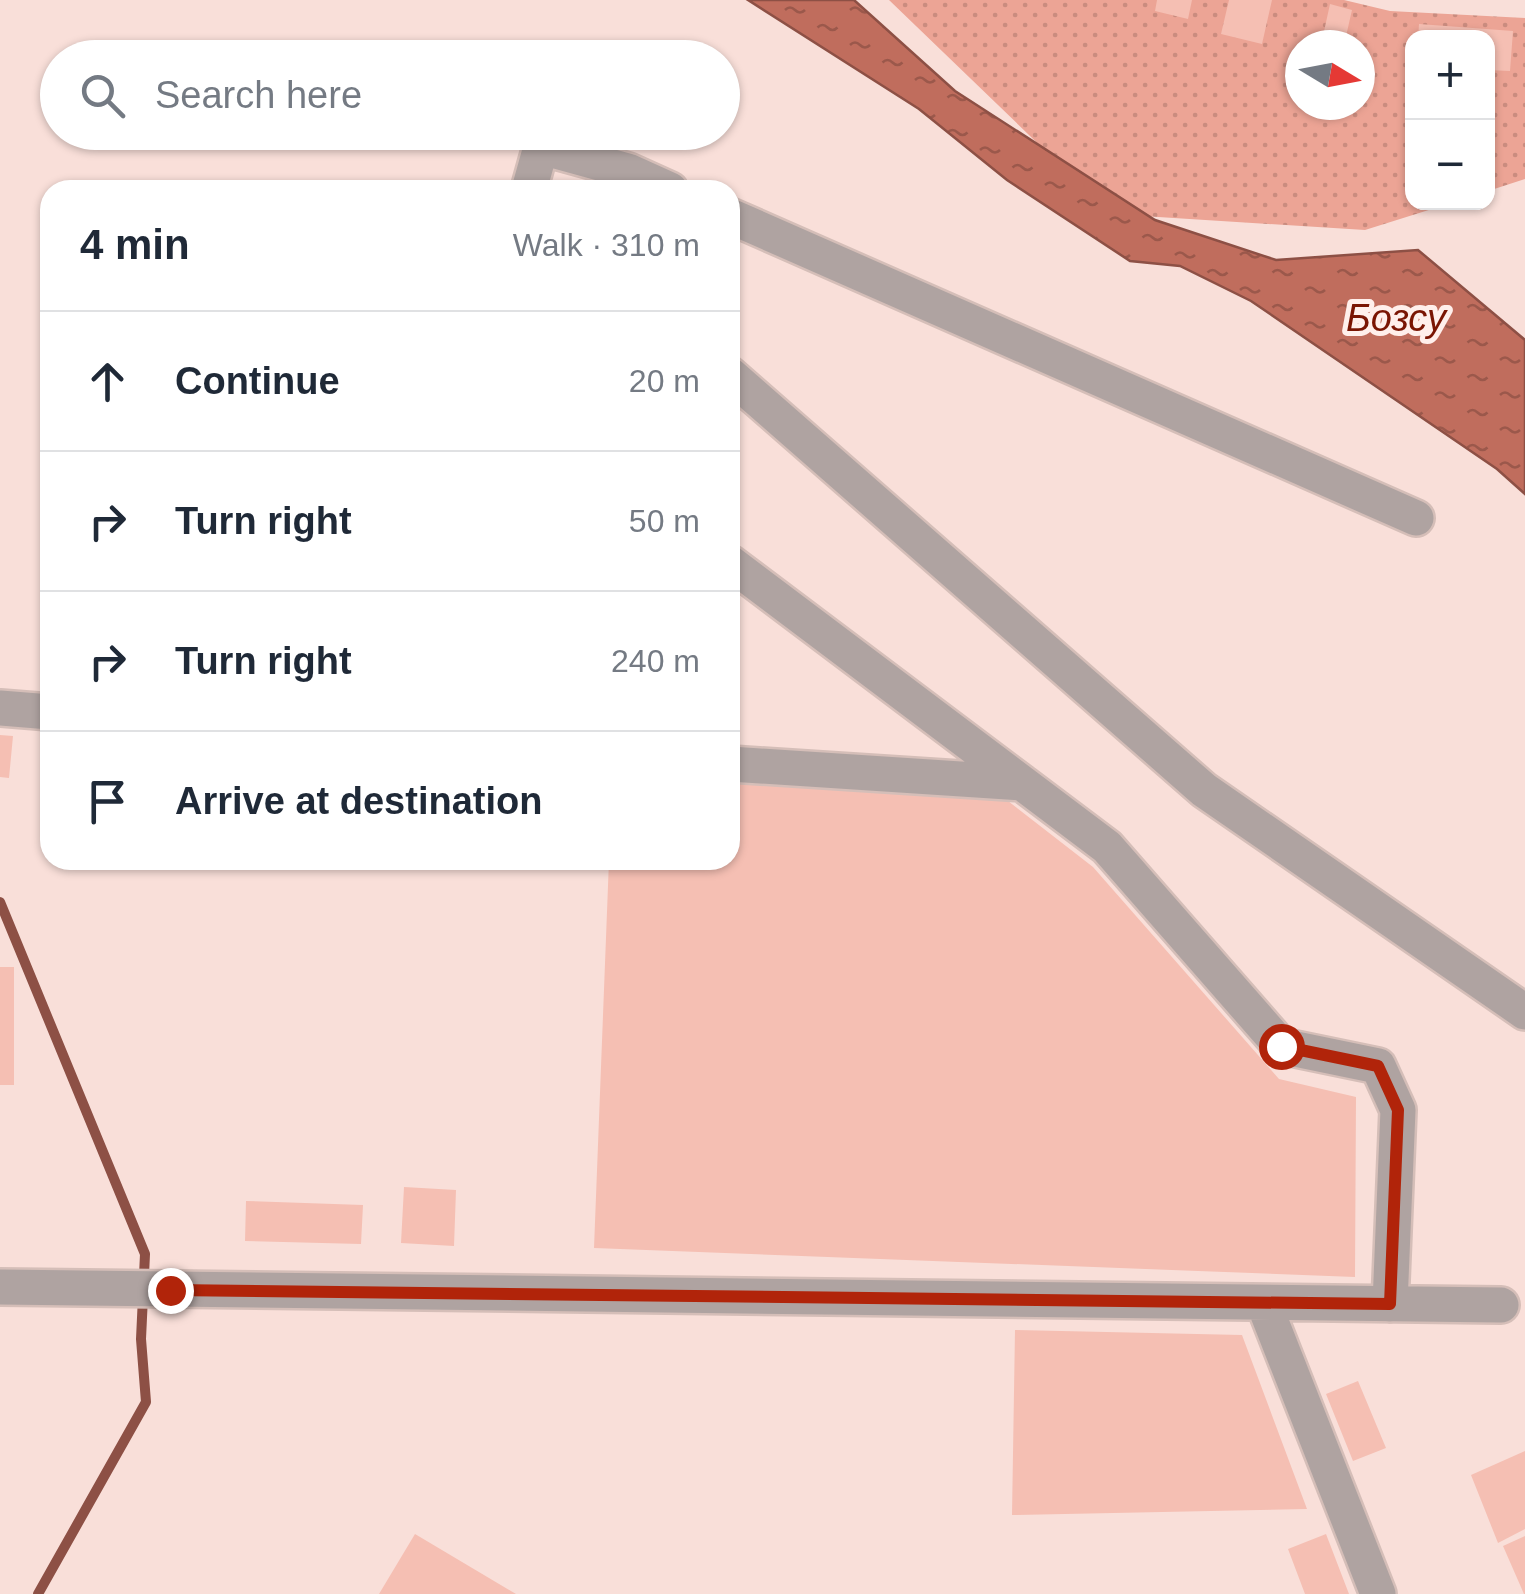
<!DOCTYPE html>
<meta charset="utf-8">
<style>
:root{--surface:#fff;--page:#f2f2f3;--text:#1f2937;--muted:#747a83;--line:#e0e1e3}
body{margin:0;font-family:Arial,sans-serif;background:var(--page);color:var(--text)}
.controls{position:absolute;right:30px;top:30px;display:grid;overflow:hidden;border-radius:20px;box-shadow:0 2px 8px #0004}
.controls button{width:90px;height:90px;display:grid;place-items:center;padding:0;border:0;border-bottom:2px solid var(--line);background:var(--surface);color:var(--text);font:50px sans-serif}
.compass{position:absolute;left:1285px;top:30px;width:90px;height:90px;border-radius:50%;background:var(--surface);box-shadow:0 2px 8px #0004;rotate:100deg}
.stop{position:absolute;width:30px;height:30px;margin:-22px;border:8px solid #b1240a;border-radius:50%;background:#fff}
.stop.end{background:#b1240a;border-color:#fff;box-shadow:0 2px 10px #0008}
.list{margin:0;padding:0;list-style:none}
h2{display:flex;justify-content:space-between;align-items:center;height:130px;margin:0;padding:0 40px;font-size:42px}
h2 small{font-size:32px;font-weight:400;color:var(--muted)}
.list li{display:grid;grid-template-columns:65px 1fr auto;gap:30px;align-items:center;box-sizing:border-box;height:140px;padding:0 40px;border-top:2px solid var(--line)}
.list b{display:block;font-size:38px;white-space:nowrap}
.list em{font-size:32px;font-style:normal;color:var(--muted)}
.icon{flex:none;width:55px;height:55px;fill:none;stroke:currentColor;stroke-width:2;stroke-linecap:round;stroke-linejoin:round}
.map{position:relative;flex:none;width:1525px;height:1594px;overflow:hidden}
.search{position:absolute;background:var(--surface);box-shadow:0 2px 8px #0004;left:40px;top:40px;width:700px;height:110px;display:flex;align-items:center;gap:25px;box-sizing:border-box;padding:0 35px;border-radius:55px;color:var(--muted);font-size:38px}
.panel{position:absolute;background:var(--surface);box-shadow:0 2px 8px #0004;left:40px;top:180px;width:700px;height:690px;border-radius:30px}
.map>svg:first-child{display:block}
</style>
<div class="map">
<svg width="1525" height="1594" viewBox="0 0 1525 1594">
<defs>
<pattern id="garden-dots" width="8" height="8" patternUnits="userSpaceOnUse" patternTransform="scale(2.5)"><rect width="8" height="8" fill="#eca495"/><path d="M2 2h.1M6 6h.1" fill="none" stroke="#ca8c7f" stroke-width="1.8" stroke-linecap="round"/></pattern>
<pattern id="water-ripples" width="26" height="14" patternUnits="userSpaceOnUse" patternTransform="scale(2.5)"><rect width="26" height="14" fill="#c06d5d"/><path d="M2 4q2-2 4 0t4 0M15 11q2-2 4 0t4 0" fill="none" stroke="#9b584b"/></pattern>
</defs>
<rect width="100%" height="100%" fill="#f9dfd9"/>
<!-- garden -->
<path fill="url(#garden-dots)" fill-rule="evenodd" d="M889,0H1344L1390,11L1525,18V179L1488,191V38H1412V202L1451,203L1365,230L1111,214ZM1300,45H1360V105H1300Z"/>
<!-- water -->
<path fill="url(#water-ripples)" stroke="#8d5045" stroke-width="2.5" d="M748,0H854L955,91L1155,220L1276,260L1418,250L1525,340V494L1497,469L1251,301L1180,266L1130,261L1007,180L919,109Z"/>
<g fill="none" stroke-linecap="round" stroke-linejoin="round">
<!-- stream -->
<path stroke="#8d5045" stroke-width="10" d="M0,902L145,1254L141,1339L146,1402L38,1594"/>
</g>
<!-- building -->
<path fill="#f5bfb3" d="M1157,0H1192L1188,19L1155,11Z
M1229,0H1272L1262,44L1221,34Z
M1330,4L1352,10L1344,45H1321Z
M1419,24L1513,31L1510,71L1488,70V38H1418Z
M0,735L13,736L9,778L0,777Z
M730,782L1008,801L1093,867L1279,1079L1356,1097L1355,1277L594,1248L609,860H730Z
M0,967H14V1085H0Z
M404,1187L456,1190L454,1246L401,1243Z
M246,1201L363,1205L361,1244L245,1241Z
M1015,1330L1242,1335L1307,1509L1012,1515Z
M1358,1381L1386,1448L1353,1461L1326,1394Z
M1525,1451V1529L1498,1543L1471,1475Z
M415,1534L516,1594H379Z
M1326,1534L1349,1594H1305L1288,1549Z
M1525,1536V1594H1524L1503,1546Z"/>
<g fill="none" stroke-linecap="round" stroke-linejoin="round">
<defs>
<path id="minor" d="M529,190L541,147L628,171L670,190
M730,216L1416,518
M730,375L1204,790L1525,1012
M730,563L1107,847L1281,1046L1378,1066L1398,1110L1390,1304
M0,708L50,712
M730,764L1022,783
M0,1287L1501,1305
M1264,1304L1378,1594"/>
</defs>
<!-- minor casing -->
<use href="#minor" stroke="#d5beb8" stroke-width="40"/>
<!-- minor -->
<use href="#minor" stroke="#afa3a1" stroke-width="35"/>
</g>
<g fill="none" stroke-linecap="round" stroke-linejoin="round">
<!-- route -->
<path stroke="#b1240a" stroke-width="12" d="M170,1290L1390,1304L1398,1110L1378,1066L1281,1046"/>
</g>
<g text-anchor="middle" dominant-baseline="central" stroke-width="10" stroke-linejoin="round" paint-order="stroke">
<!-- water labels -->
<g font-size="38" font-style="italic" fill="#7a1503" stroke="#ffefeb">
<text x="1396" y="318">Бозсу</text>
</g>
</g>
</svg>
<div class="controls">
<button>+</button>
<button>−</button>
</div>
<svg class="compass" viewBox="-18 -18 36 36"><path d="M0-13l5 13h-10z" fill="#e53935"/><path d="M0 13l5-13h-10z" fill="#747a83"/></svg>
<div class="stop" style="left:1281px;top:1046px"></div>
<div class="stop end" style="left:170px;top:1290px"></div>
<div class="search"><svg class="icon" aria-label="search" viewBox="0 0 24 24"><circle cx="10" cy="10" r="6"/><path d="M15 15l6 6"/></svg>Search here</div>
<section class="panel">
<h2>4 min<small>Walk · 310 m</small></h2>
<ul class="list">
<li><svg class="icon" aria-label="ahead" viewBox="0 0 24 24"><path d="M12 20V5M6 11l6-6 6 6"/></svg><div><b>Continue</b></div><em>20 m</em></li>
<li><svg class="icon" aria-label="right" viewBox="0 0 24 24"><path d="M7 20v-9h11M14 6l5 5-5 5"/></svg><div><b>Turn right</b></div><em>50 m</em></li>
<li><svg class="icon" aria-label="right" viewBox="0 0 24 24"><path d="M7 20v-9h11M14 6l5 5-5 5"/></svg><div><b>Turn right</b></div><em>240 m</em></li>
<li><svg class="icon" aria-label="arrive" viewBox="0 0 24 24"><path d="M6 21V4h12l-3 4 3 4H6"/></svg><div><b>Arrive at destination</b></div></li>
</ul>
</section>
</div>
